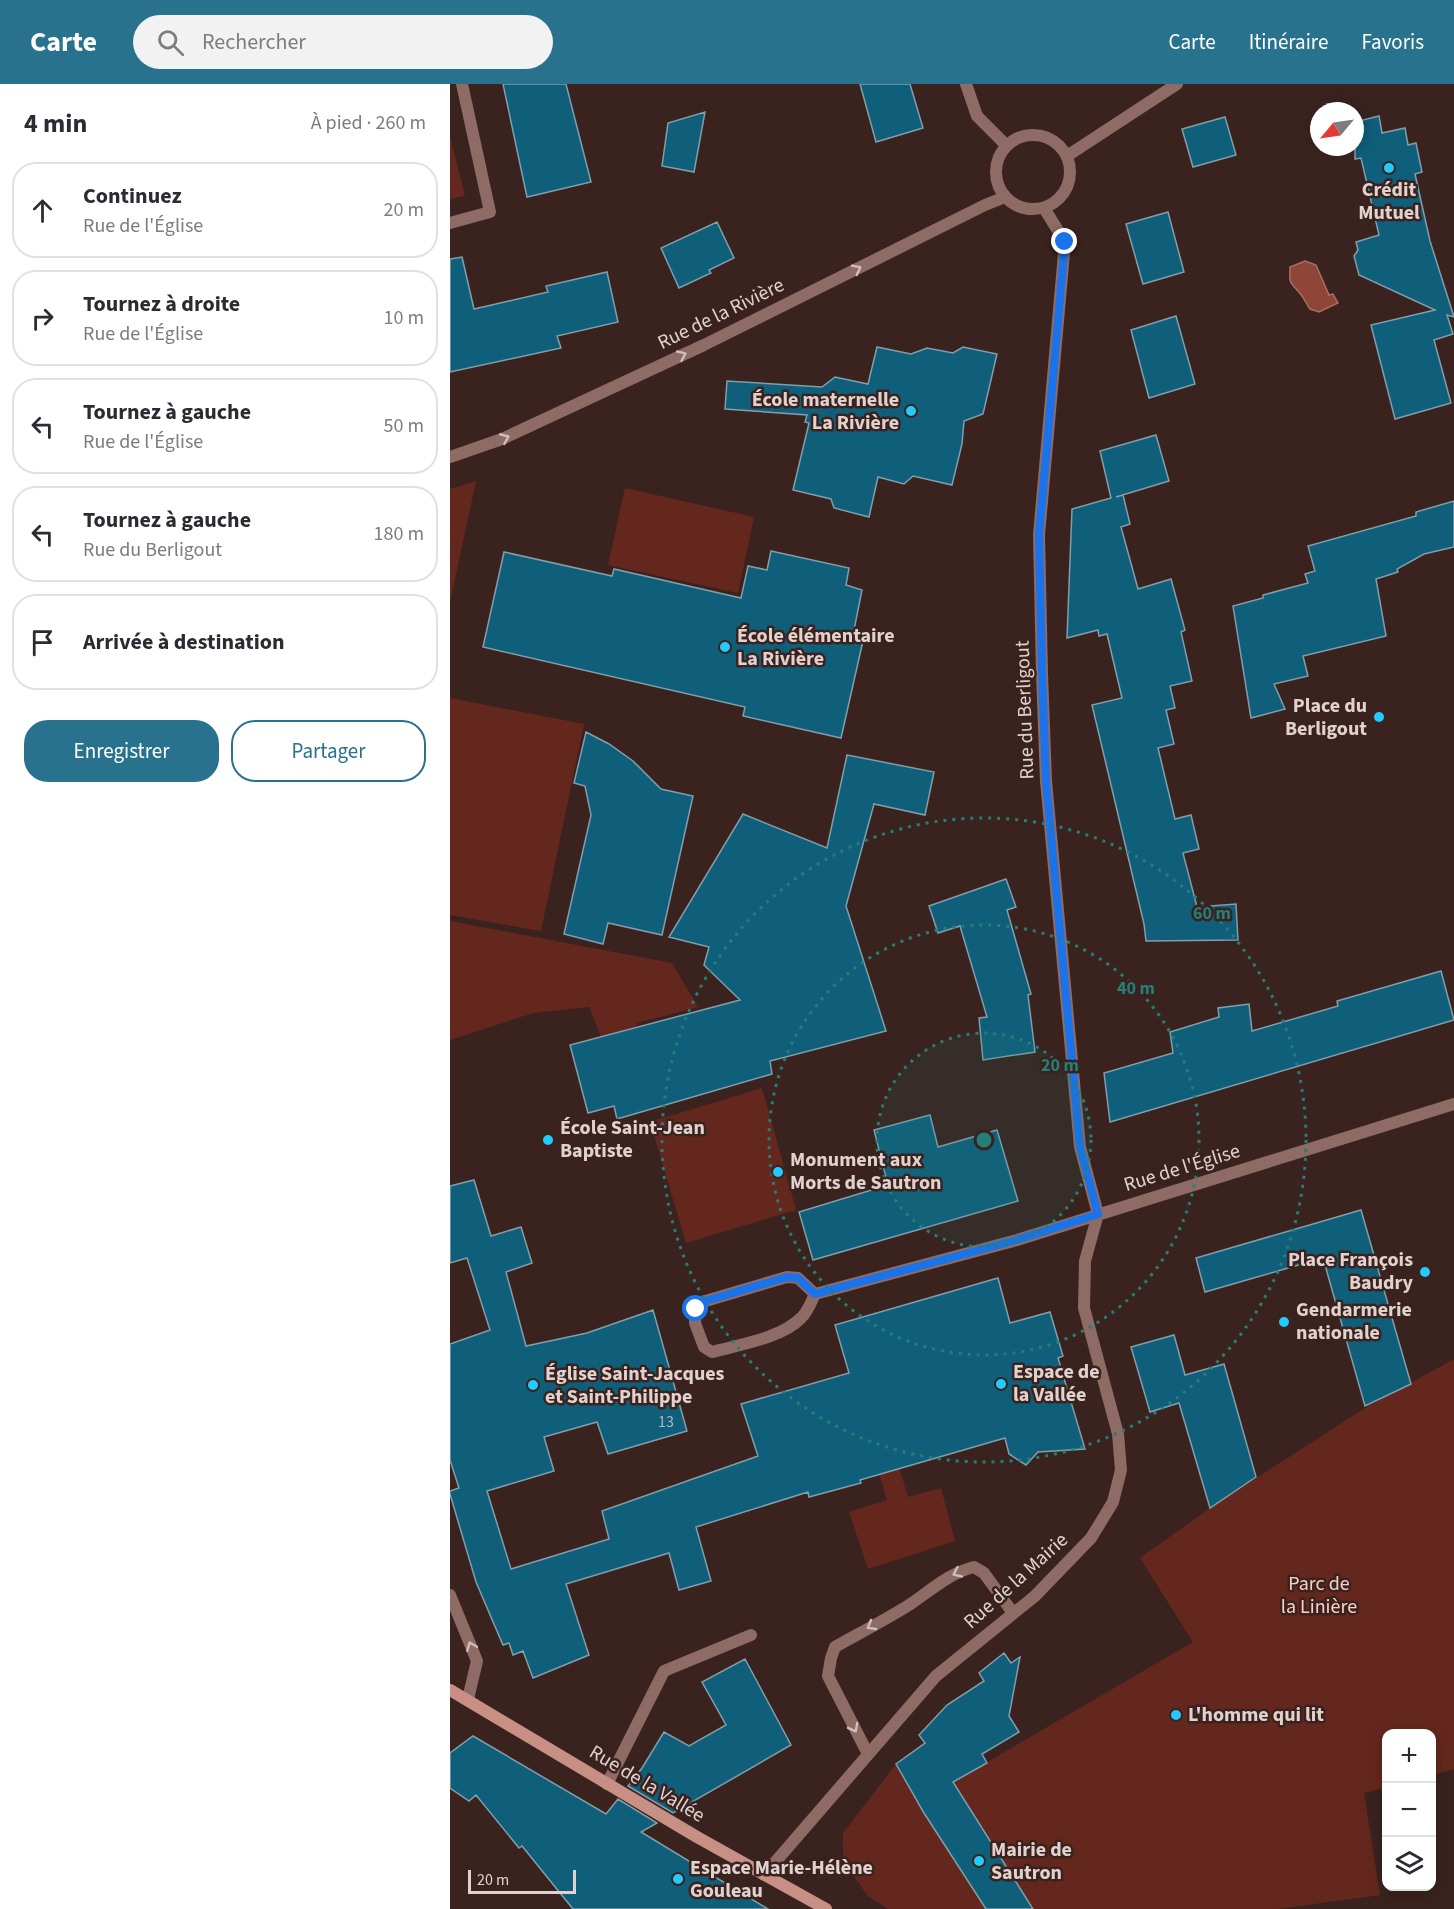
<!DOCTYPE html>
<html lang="fr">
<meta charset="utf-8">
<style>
:root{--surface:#fff;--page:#f2f2f3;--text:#2b2b33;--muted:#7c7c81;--line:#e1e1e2;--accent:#28728e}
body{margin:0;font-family:"Source Sans 3",sans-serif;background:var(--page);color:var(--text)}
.controls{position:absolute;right:18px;bottom:18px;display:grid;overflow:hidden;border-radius:12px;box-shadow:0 3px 15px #0003}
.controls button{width:54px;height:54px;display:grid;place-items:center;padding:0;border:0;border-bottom:2px solid var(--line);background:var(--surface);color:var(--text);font:30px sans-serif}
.compass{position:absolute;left:860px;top:18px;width:54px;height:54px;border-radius:50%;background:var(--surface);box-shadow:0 3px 15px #0003;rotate:241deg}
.scale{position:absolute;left:18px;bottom:15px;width:108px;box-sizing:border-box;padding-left:6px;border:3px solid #e2d2cf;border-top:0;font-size:16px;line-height:21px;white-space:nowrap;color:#e2d2cf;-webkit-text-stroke:4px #3a231e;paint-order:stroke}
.stop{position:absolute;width:18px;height:18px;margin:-14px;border:4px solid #1a73e8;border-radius:50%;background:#fff}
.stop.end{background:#1a73e8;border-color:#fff;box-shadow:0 2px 6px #0008}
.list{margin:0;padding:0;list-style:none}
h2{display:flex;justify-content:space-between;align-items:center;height:78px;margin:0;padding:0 24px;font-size:26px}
h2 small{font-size:20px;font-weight:400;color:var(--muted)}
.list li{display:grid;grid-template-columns:39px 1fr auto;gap:18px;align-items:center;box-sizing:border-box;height:96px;margin:0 12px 12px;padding:0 12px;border:2px solid var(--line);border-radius:24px}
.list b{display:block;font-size:22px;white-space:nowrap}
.list p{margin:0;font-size:20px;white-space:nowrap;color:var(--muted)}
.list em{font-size:20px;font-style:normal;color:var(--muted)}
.actions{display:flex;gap:12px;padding:18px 24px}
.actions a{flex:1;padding:14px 0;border:2px solid var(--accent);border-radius:24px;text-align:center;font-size:21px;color:var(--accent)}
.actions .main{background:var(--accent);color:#fff}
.icon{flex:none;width:33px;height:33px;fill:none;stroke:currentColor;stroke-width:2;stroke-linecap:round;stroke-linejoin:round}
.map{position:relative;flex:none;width:1004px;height:1825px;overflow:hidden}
header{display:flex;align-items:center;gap:36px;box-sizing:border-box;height:84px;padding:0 30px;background:var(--accent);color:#fff}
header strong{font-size:28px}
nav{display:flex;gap:33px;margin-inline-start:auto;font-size:21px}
.search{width:420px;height:54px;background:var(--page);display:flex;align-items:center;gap:15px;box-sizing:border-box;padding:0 21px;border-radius:33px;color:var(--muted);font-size:22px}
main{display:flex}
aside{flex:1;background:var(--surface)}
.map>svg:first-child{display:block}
</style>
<header>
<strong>Carte</strong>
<div class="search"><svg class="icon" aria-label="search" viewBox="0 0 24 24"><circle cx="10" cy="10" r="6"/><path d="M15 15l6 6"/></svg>Rechercher</div>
<nav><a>Carte</a><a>Itinéraire</a><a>Favoris</a></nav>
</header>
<main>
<aside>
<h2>4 min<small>À pied · 260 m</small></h2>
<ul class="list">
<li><svg class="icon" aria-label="ahead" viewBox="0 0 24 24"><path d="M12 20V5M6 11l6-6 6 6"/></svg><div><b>Continuez</b><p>Rue de l'Église</p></div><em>20 m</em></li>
<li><svg class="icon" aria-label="right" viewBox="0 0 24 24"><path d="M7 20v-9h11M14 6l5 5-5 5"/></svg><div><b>Tournez à droite</b><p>Rue de l'Église</p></div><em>10 m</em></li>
<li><svg class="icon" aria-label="left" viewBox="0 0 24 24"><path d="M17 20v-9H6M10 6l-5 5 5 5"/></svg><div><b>Tournez à gauche</b><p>Rue de l'Église</p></div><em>50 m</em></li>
<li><svg class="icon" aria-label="left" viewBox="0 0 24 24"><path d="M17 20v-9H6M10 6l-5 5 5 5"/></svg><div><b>Tournez à gauche</b><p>Rue du Berligout</p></div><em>180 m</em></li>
<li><svg class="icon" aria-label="arrive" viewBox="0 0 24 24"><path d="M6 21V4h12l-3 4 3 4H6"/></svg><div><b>Arrivée à destination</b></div></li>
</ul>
<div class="actions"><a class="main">Enregistrer</a><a>Partager</a></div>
</aside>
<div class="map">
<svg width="1004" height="1825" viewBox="0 0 1004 1825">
<rect width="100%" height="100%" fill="#3a231e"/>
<!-- green -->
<path fill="#64271d" d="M0,52L15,112L0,115Z
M26,397L0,518V405Z
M175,404L304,433L288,509L158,481Z
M0,614L134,640L91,847L0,831Z
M0,837L222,879L248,923L187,939L184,957L155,963L139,923L83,929L0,956Z
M312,1004L346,1126L236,1159L200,1038Z
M1004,1275V1685L982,1691V1650H936V1703L914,1709L930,1811L827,1825H583L503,1698L743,1558L690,1474L760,1424L915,1324Z
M422,1292L458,1413L491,1404L505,1457L418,1485L399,1428L437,1416L401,1299Z
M446,1680L474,1729L536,1825H438L417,1811L404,1792L393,1770V1749Z"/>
<!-- water -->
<path fill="#8f4537" stroke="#a86f65" stroke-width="1.5" d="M855,177L866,181L879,211L883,210L888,219L869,228L860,225C857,221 855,216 852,212C841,197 839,204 840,183Z"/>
<!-- building -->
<path fill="#105f7a" stroke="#829eaa" stroke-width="1.5" d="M53,0H116L141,98L77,113Z
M410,0H460L473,44L426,58Z
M255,28L244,88L212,82L218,39Z
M929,32L932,49L955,44L958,61L966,59L972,88L965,90L980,157L1004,233L997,231L1003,250L984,256L1001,319L945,335L921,241L985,226L909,191L904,172L908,166L906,158L929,151L911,74L905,75V38Z
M775,33L786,71L743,83L732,45Z
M718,128L734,188L693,200L676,140Z
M267,138L284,174L259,186L261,189L229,204L211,164Z
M12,173L24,225L98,208L96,202L157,188L168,238L107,252L111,264L0,288V175Z
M726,232L745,300L699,314L681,246Z
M427,263L461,270L477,264L503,269L513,263L547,270L533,330L514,337L512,360L502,401L463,392L454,400L428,393L419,433L384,424L381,415L343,406L359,339L355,338L357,331L275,325L277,297L372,303L385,293L418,300Z
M706,351L719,397L666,413L673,411L680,440L671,443L688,505L721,495L735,546L731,548L742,597L720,602L725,624L716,626L724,660L708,664L725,735L741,731L749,765L733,769L747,823L786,820L788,856L696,857L694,840L642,621L672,614L657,550L649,552L648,546L617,554L622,425L661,414L650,367Z
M1004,417V463L974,470L947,485L948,488L926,495L936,552L853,572L858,592L824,600L835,625L801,634L783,522L813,514V511L858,499L855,490L865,487L858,462L966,432V428Z
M321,467L399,484L396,501L412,506L404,546L415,548L391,654L293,632L295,623L33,563L54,468L162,492L164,485L291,514L298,482L317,486Z
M136,648L159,660L183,677L211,705L243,712L212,851L158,839L153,860L114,850L141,731L135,702L124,699Z
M397,671L484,688L475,731L424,720L396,822L436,947L320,977L322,990L167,1035L164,1022L138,1029L120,961L290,916L254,881L259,863L219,853L293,730L377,764Z
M556,795L566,823L557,826L581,910L578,911L585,968L533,976L529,934L537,933L510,842L488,849L479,822Z
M991,887L1004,936L660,1038L654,989L723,969L720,948L769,933L768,924L799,920L802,947L888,922L887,917Z
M480,1031L488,1063L547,1046L568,1117L363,1176L349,1128L438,1101L424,1046Z
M24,1096L41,1152L71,1143L82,1179L56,1188L76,1262L137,1249L203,1226L237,1347L158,1370L147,1338L94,1353L104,1387L37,1407L61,1485L159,1455L152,1427L308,1372L291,1320L399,1289L385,1241L548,1194L560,1239L600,1228L613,1272L608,1274L635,1365L588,1368L576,1381L559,1370L555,1354L410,1396L411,1399L359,1413L358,1408L246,1443L261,1497L229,1506L219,1469L116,1500L139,1571L83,1594L73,1567L63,1571L59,1559L53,1561L26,1498L0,1410V1407L9,1404L0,1376V1260L40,1246L17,1174L0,1179V1102Z
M911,1126L961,1300L915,1322L873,1174L755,1208L746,1174Z
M724,1251L735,1291L774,1280L806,1393L760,1424L729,1319L700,1328L681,1263Z
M554,1569L561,1579L570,1573L559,1632L569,1648L532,1670L537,1679L503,1698L583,1825H536L474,1729L446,1680L475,1659L469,1651L497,1621L534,1597L529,1589Z
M295,1575L341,1661L223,1729L178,1702L192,1684L214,1648L239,1662L276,1641L252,1598Z
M23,1652L156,1730L168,1715L207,1739L191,1748L318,1825H123L72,1762L69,1764L26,1711L19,1717L0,1704V1669Z"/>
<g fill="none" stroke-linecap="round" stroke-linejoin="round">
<!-- lane -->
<path stroke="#8e6b64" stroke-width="12" d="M418,1670L378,1592L381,1574L385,1563C410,1549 435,1536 459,1521C480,1507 499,1489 524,1483L534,1489L563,1529
M157,1700L214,1587L301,1551"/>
<!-- street -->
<path stroke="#8e6b64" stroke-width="12" d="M516,0L527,32L556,61
M546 88a37 37 0 1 1 74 0a37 37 0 1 1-74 0Z
M617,72L727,0
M594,124L615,158L589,451L592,589L596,697L630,1063L648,1130
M0,139L40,128L12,0
M0,373L52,355L254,261L535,121L555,113
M337,1193L348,1194L365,1210C361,1218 358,1228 351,1234C332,1254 288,1261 262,1268L254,1263L245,1239L246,1225L252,1218Z
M365,1210L567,1156L1004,1020
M0,1511L27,1577L18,1615
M314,1791L486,1592L585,1512L641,1454L663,1418L671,1386L668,1350L634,1224L635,1177L648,1130"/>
<!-- secondary -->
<path stroke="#c89085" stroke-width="12" d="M0,1606L247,1753L376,1825"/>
</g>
<!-- one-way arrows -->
<defs><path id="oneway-chevron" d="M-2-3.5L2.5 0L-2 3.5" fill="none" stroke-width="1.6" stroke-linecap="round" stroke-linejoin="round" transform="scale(1.5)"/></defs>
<g stroke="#d1bdba">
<use href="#oneway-chevron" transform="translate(407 185) rotate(-27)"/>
<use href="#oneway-chevron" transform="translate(232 271) rotate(-25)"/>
<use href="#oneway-chevron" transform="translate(55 354) rotate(-23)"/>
<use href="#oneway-chevron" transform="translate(507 1489) rotate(155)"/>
<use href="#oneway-chevron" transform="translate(421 1542) rotate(150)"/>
<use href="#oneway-chevron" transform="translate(21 1562) rotate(-112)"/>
<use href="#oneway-chevron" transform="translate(404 1644) rotate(62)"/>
</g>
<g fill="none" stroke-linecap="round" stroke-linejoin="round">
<!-- route -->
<path stroke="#1a73e8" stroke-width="8" d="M246,1225L252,1218L337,1193L348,1194L365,1210L567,1156L648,1130L630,1063L596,697L592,589L589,451L615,158"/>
</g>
<!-- distance rings -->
<circle cx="534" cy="1056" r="107" fill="#247f78" fill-opacity=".12"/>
<g fill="none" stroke="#247f78" stroke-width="3" stroke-dasharray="3 6">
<circle cx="534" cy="1056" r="107"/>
<circle cx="534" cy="1056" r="215"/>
<circle cx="534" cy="1056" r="322"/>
</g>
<!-- markers -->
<g fill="#24c9fe" stroke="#3a231e" stroke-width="2">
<circle cx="939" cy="84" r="6"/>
<circle cx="461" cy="327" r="6"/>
<circle cx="275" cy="563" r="6"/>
<circle cx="929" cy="633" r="6"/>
<circle cx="98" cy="1056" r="6"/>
<circle cx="328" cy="1088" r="6"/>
<circle cx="975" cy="1188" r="6"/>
<circle cx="834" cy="1238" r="6"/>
<circle cx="551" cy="1300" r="6"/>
<circle cx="83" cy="1301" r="6"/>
<circle cx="726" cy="1631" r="6"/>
<circle cx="529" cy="1777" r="6"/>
<circle cx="228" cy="1795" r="6"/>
</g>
<g text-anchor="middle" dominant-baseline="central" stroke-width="5" stroke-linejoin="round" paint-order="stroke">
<!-- number labels -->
<g font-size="16" fill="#aeb5ba">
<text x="216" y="1338">13</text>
</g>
<!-- poi labels -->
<g font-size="20" font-weight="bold" fill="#e2d2cf" stroke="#3a231e" text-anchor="start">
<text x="939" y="106" text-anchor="middle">Crédit<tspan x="939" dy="23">Mutuel</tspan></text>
<text x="449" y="316" text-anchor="end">École maternelle<tspan x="449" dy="23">La Rivière</tspan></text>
<text x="287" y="552">École élémentaire<tspan x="287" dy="23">La Rivière</tspan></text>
<text x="917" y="622" text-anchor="end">Place du<tspan x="917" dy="23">Berligout</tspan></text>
<text x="110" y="1044">École Saint-Jean<tspan x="110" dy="23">Baptiste</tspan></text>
<text x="340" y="1076">Monument aux<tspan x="340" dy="23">Morts de Sautron</tspan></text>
<text x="963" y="1176" text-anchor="end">Place François<tspan x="963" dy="23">Baudry</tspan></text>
<text x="846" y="1226">Gendarmerie<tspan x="846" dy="23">nationale</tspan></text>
<text x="563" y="1288">Espace de<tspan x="563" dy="23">la Vallée</tspan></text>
<text x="95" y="1290">Église Saint-Jacques<tspan x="95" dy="23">et Saint-Philippe</tspan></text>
<text x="738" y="1631">L'homme qui lit</text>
<text x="541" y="1766">Mairie de<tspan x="541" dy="23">Sautron</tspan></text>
<text x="240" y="1784">Espace Marie-Hélène<tspan x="240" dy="23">Gouleau</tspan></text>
</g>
<!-- street labels -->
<g font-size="20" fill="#e2d2cf" stroke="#3a231e">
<text transform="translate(271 230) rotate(-26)">Rue de la Rivière</text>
<text transform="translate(575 626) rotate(-92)">Rue du Berligout</text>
<text transform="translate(732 1084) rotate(-17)">Rue de l'Église</text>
<text transform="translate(566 1497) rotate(-42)">Rue de la Mairie</text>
<text transform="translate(197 1700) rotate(31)">Rue de la Vallée</text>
</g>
<!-- park labels -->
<g font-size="20" fill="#fdcfc6" stroke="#3a231e">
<text x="869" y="1500">Parc de<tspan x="869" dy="23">la Linière</tspan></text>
</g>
</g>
<circle cx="534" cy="1056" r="9" fill="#247f78" stroke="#3a231e" stroke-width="3"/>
<g font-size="18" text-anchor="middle" font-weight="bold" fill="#247f78" stroke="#3a231e" stroke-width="5" stroke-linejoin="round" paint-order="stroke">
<text x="762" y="835">60 m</text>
<text x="686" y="910">40 m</text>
<text x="610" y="987">20 m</text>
</g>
</svg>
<div class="controls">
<button>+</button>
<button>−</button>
<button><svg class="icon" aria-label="layers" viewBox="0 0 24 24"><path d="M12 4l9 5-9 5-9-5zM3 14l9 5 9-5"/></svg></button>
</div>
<svg class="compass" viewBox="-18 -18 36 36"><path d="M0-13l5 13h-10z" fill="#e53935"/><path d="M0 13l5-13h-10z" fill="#7c7c81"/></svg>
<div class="scale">20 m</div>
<div class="stop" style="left:246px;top:1225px"></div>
<div class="stop end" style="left:615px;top:158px"></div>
</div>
</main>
